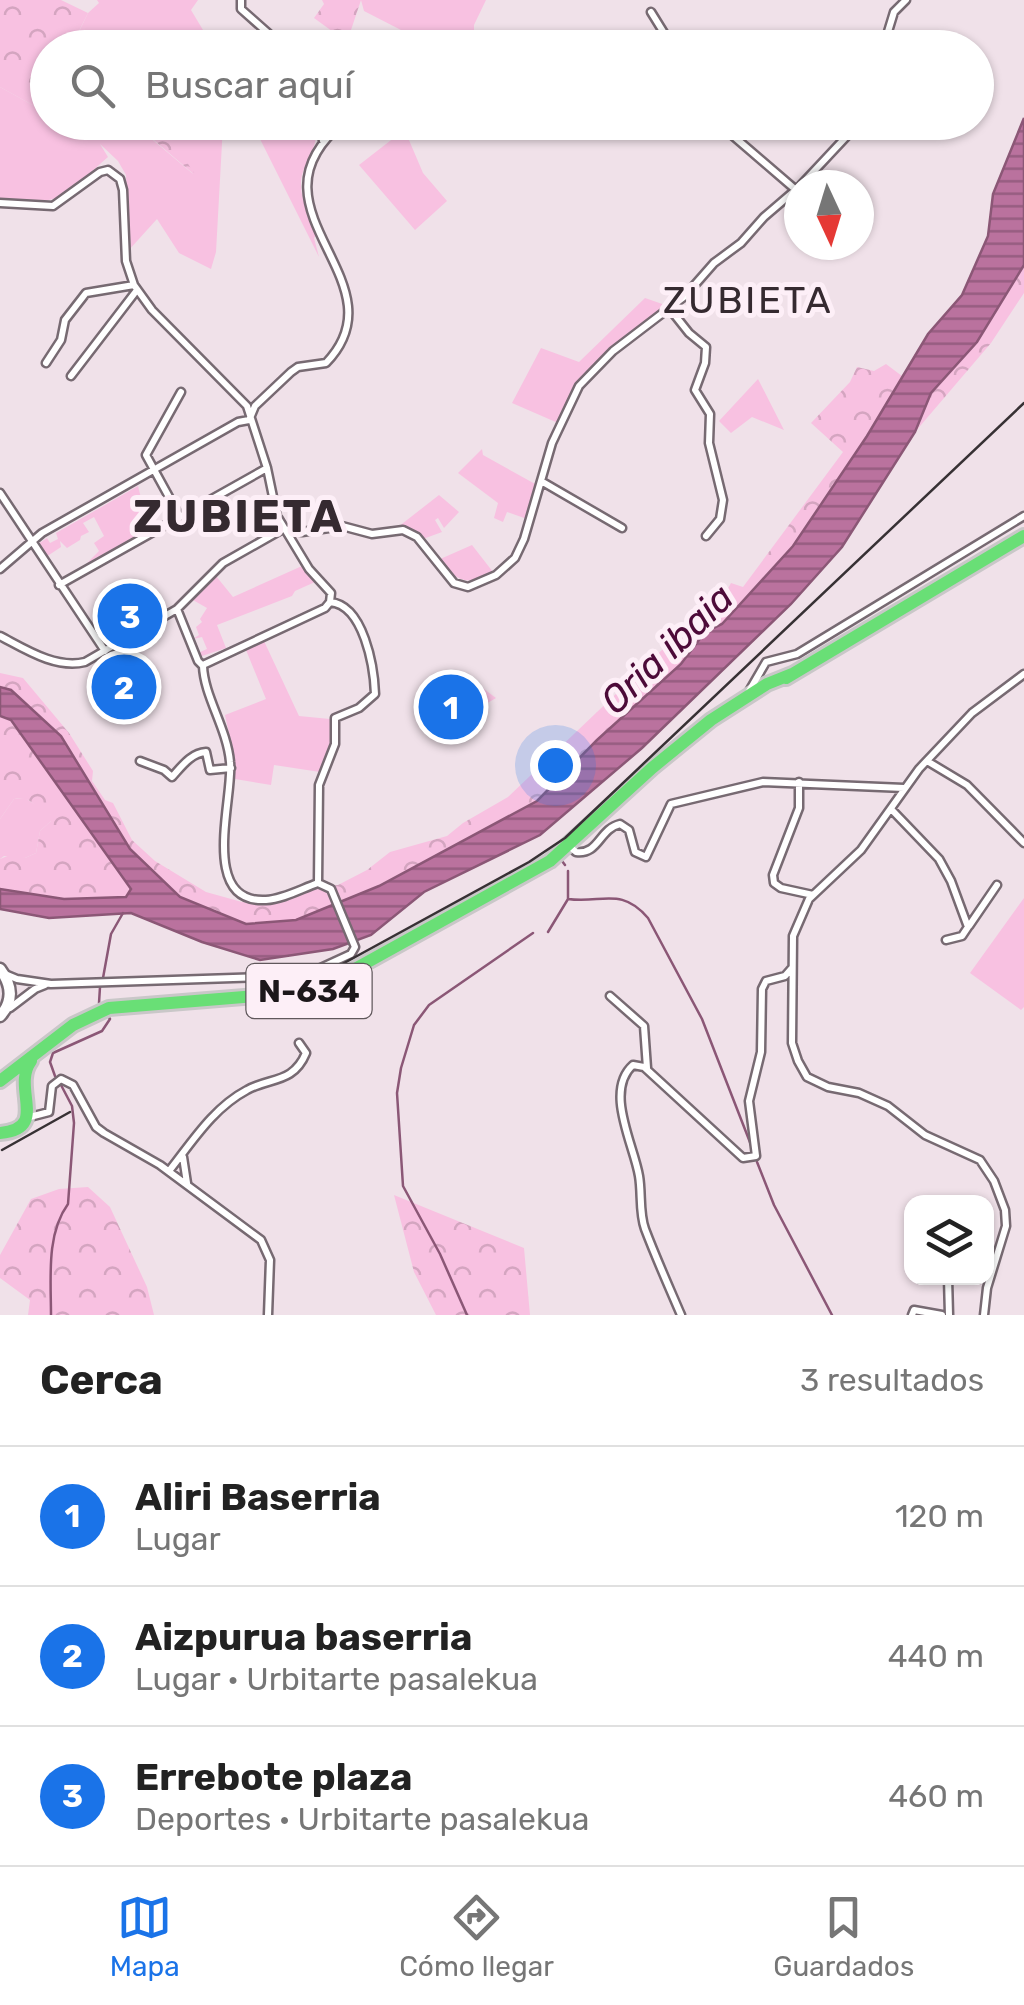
<!DOCTYPE html>
<html lang="es">
<meta charset="utf-8">
<style>
:root{--surface:#fff;--page:#f6f6f6;--text:#222;--muted:#767676;--line:#e0e0e0;--accent:#1a73e8}
body{margin:0;font-family:Rubik,sans-serif;background:var(--page);color:var(--text)}
.controls{position:absolute;right:30px;bottom:30px;display:grid;overflow:hidden;border-radius:20px;box-shadow:0 2px 8px #0004}
.controls button{width:90px;height:90px;display:grid;place-items:center;padding:0;border:0;border-bottom:2px solid var(--line);background:var(--surface);color:var(--text);font:50px sans-serif}
.compass{position:absolute;left:784px;top:170px;width:90px;height:90px;border-radius:50%;background:var(--surface);box-shadow:0 2px 8px #0004;rotate:176deg}
.you{position:absolute;left:555px;top:765px;width:35px;height:35px;margin:-25px;border:8px solid #fff;border-radius:50%;background:#1a73e8;box-shadow:0 0 0 15px #1a73e833}
.badge{display:grid;place-items:center;width:65px;height:65px;border-radius:50%;background:var(--accent);color:#fff;font-size:32px;font-weight:700}
.pin{position:absolute;translate:-50% -50%;border:5px solid #fff;box-shadow:0 2px 10px #0006}
.list{margin:0;padding:0;list-style:none}
h2{display:flex;justify-content:space-between;align-items:center;height:130px;margin:0;padding:0 40px;font-size:42px}
h2 small{font-size:32px;font-weight:400;color:var(--muted)}
.list li{display:grid;grid-template-columns:65px 1fr auto;gap:30px;align-items:center;box-sizing:border-box;height:140px;padding:0 40px;border-top:2px solid var(--line)}
.list b{display:block;font-size:38px;white-space:nowrap}
.list p{margin:0;font-size:32px;white-space:nowrap;color:var(--muted)}
.list em{font-size:32px;font-style:normal;color:var(--muted)}
.icon{flex:none;width:55px;height:55px;fill:none;stroke:currentColor;stroke-width:2;stroke-linecap:round;stroke-linejoin:round}
.map{position:relative;flex:none;width:1024px;height:1315px;overflow:hidden}
.search{position:absolute;background:var(--surface);box-shadow:0 2px 8px #0004;left:30px;right:30px;top:30px;height:110px;display:flex;align-items:center;gap:25px;box-sizing:border-box;padding:0 35px;border-radius:55px;color:var(--muted);font-size:38px}
.sheet{height:550px;background:var(--surface)}
nav{display:flex;justify-content:space-around;align-items:center;box-sizing:border-box;height:140px;border-top:2px solid var(--line);background:var(--surface);font-size:28px;color:var(--muted)}
nav a{display:grid;justify-items:center;gap:5px}
nav .on{color:var(--accent)}
.map>svg:first-child{display:block}
</style>
<div class="map">
<svg width="1024" height="1315" viewBox="0 0 1024 1315">
<defs>
<pattern id="forest-crowns" width="20" height="18" patternUnits="userSpaceOnUse" patternTransform="scale(2.5)"><rect width="20" height="18" fill="#f8c1e1"/><path d="M2 6a3 3 0 1 1 6 0M12 15a3 3 0 1 1 6 0" fill="none" stroke="#d4a5c0"/></pattern>
<pattern id="water-rules" width="6" height="5" patternUnits="userSpaceOnUse" patternTransform="scale(2.5)"><rect width="6" height="5" fill="#ba729e"/><path d="M0 2.5h6" fill="none" stroke="#965d80"/></pattern>
</defs>
<rect width="100%" height="100%" fill="#f0e1e9"/>
<!-- green -->
<path fill="#f8c1e1" d="M97,0H198L191,10L203,30L195,36L200,47L71,48L88,13L99,3Z
M361,0H486L474,25V45L432,38L411,40L401,30L364,11Z
M0,87L47,113L48,122L66,123L94,138L121,123H133L193,174L160,123H227L223,125L216,252L211,269L179,253L157,219L128,251L126,175L118,161L100,144L108,157C61,198 65,206 0,199Z
M252,123H316C319,155 300,163 301,186C301,202 312,219 318,233L314,238L319,257Z
M406,133L423,173L447,201L415,230L359,165L395,137L400,138Z
M645,298L668,306L588,371L576,386L558,423L512,403L541,348L579,362Z
M758,379L784,430L752,417L731,433L719,421Z
M482,449L483,455L537,485L527,519L507,512L503,522L494,518L498,503L458,473Z
M138,486L143,506L147,507L163,498L165,502L147,513L155,526L87,563L99,551L94,543L104,536L94,517L83,523L89,532L81,536L80,540L67,548L60,541L61,547L46,557L38,544L47,538L50,543L58,539L56,533Z
M439,495L459,512L444,528L438,518L435,520L442,532L423,539L410,528L398,527Z
M472,545L493,572C467,587 456,581 438,560Z
M302,566L315,582L295,591L292,596L217,625L226,648L199,657L198,653L207,649L202,637L193,639L199,635L196,627L202,622L200,619L207,608L193,600L216,576L233,597Z
M153,589L163,605L109,641L97,627Z
M264,641L299,716L330,719L333,742L320,772L274,765L271,785L235,779L234,757L225,715L266,699L246,650Z
M472,680L496,698L467,715L452,691Z
M25,798L51,815V821L40,831L36,853L25,858L4,856L0,859V819L14,799Z
M1024,898V1007L1021,1010L970,973Z"/>
<!-- forest -->
<path fill="url(#forest-crowns)" d="M0,0H61L88,13L71,47L48,48L47,113L0,87Z
M322,0H361L347,42L314,18L324,4Z
M134,123H160L197,177Z
M1024,265V293L991,343L915,432L931,392L977,342Z
M886,364L902,376L867,436L793,547L722,624L705,632L681,664L597,740L535,802L379,886L296,920L246,924L180,897L130,849L61,736L11,690L0,687V673L23,678L69,733L93,771L92,781L105,800L113,803L132,840L155,861L206,892L242,902L270,904L321,886L338,885L367,870L390,852L447,836L463,823L508,797L663,649L667,652L692,624L714,613L731,583L743,587L843,452L811,423L850,382L857,367L874,371Z
M0,716L11,720L131,889L126,897L64,899L0,889V859L15,853L25,858L36,853L40,831L51,821V815L40,813C33,801 28,797 14,799L0,819Z
M88,1187L110,1207L147,1287L154,1315H28L30,1300L0,1278V1255L31,1199L59,1189Z
M394,1195L524,1248L530,1315H436L414,1272Z"/>
<!-- water -->
<path fill="url(#water-rules)" stroke="#8b5776" stroke-width="2.5" d="M1024,118V265L977,342L931,393L915,432L842,547L791,604L642,748L540,835L424,892L371,935L333,949L260,960L202,942L131,913L49,918L0,909V889L64,899L126,897L131,889L11,720L0,716V687L11,690L61,736L130,849L180,897L246,924L296,920L379,886L537,801L597,740L681,664L705,632L722,624L793,546L867,436L928,334L962,295L988,236L993,194Z"/>
<g fill="none" stroke-linecap="round" stroke-linejoin="round">
<!-- stream -->
<path stroke="#8b5776" stroke-width="2.5" d="M562,861L565,865
M568,899C601,904 621,886 648,918L702,1019L753,1150
M548,932L568,899V871
M103,978L111,934L123,913
M99,1003L100,987
M55,1076L50,1062L53,1053L102,1031L110,1019L107,1014
M757,1162L774,1205L832,1315
M51,1315C51,1279 46,1234 68,1204L74,1123L72,1106L61,1085
M467,1315L440,1254L403,1186L397,1093L401,1068L414,1025L429,1005L533,933"/>
<defs>
<path id="street" d="M241,0V9L285,48
M651,12L664,33L660,48
M401,48L432,40L465,48
M883,48L894,12L906,0
M320,122L323,141
M717,122L796,190
M801,185L860,122
M0,203L53,206L100,172L108,170L120,179L123,190L126,261L134,285L152,310L247,406L267,468L277,516L309,569L331,593L330,602
M670,309L689,333L706,347L705,363L695,390L710,414L709,443L723,500L720,519L706,536
M46,363L61,340L65,320L86,293L134,285
M71,376L137,290
M250,418L255,406L291,372L298,367L326,363C406,280 237,209 344,122
M541,481L622,528
M0,493L105,651
M180,517L146,455L181,392
M0,569L42,533L238,422L249,420
M59,585L267,468
M177,609L198,661L203,666C204,696 227,728 230,762C234,797 198,904 266,900C283,899 301,889 318,883
M0,636C25,649 55,669 85,662L177,609L223,563L283,529L302,532L342,526L372,534L403,530L417,537L454,583L468,587L496,575L515,558L524,539L552,443L579,386L613,351L685,296L714,263L741,243L764,217L799,187
M203,665L325,608L330,602
M748,693L766,662L797,654L1024,516
M140,761L164,770L172,777C182,766 191,753 206,752L210,770L231,768
M927,761L967,785L1024,843
M799,782V808L773,875L774,883L781,888L813,895
M891,809L939,859L951,881L968,927L962,936L946,940
M569,846L576,852C599,855 599,829 620,824L629,830L635,852L646,857L671,804L763,782L904,788
M318,883L319,785L335,744V718L359,708L375,694C374,667 364,605 330,602
M969,926L997,885
M5,974L17,979L51,984L293,976L314,971L351,954L355,947L331,889L318,883
M610,996L644,1026L647,1068
M10,1008L35,989L45,985
M26,1118L49,1112L52,1086L61,1079L73,1085L96,1127L104,1133L160,1165L261,1240L270,1260L268,1315
M183,1157L187,1183
M169,1171C192,1142 213,1108 247,1090C270,1077 293,1084 306,1053L299,1043
M910,1249L912,1255
M948,1278L949,1315
M681,1315C669,1287 656,1258 645,1229C639,1213 642,1193 639,1176C634,1145 604,1091 633,1065L644,1067L743,1158L756,1156L749,1101L761,1052L762,989L766,981L785,976L792,968
M912,1315L914,1310L942,1315
M984,1315L987,1288L1006,1226L1005,1210L994,1181L980,1160L925,1135L888,1106L859,1093L828,1087L807,1077L798,1061L792,1043L793,936L809,899L861,850L919,769L972,713L1024,674"/>
<path id="secondary" d="M0,969C12,985 14,1001 0,1016"/>
<path id="highway" d="M786,678L1024,536
M0,1081L73,1025L109,1008L305,992L326,985L550,861L652,768L711,720L767,684L792,674
M0,1133C50,1129 11,1088 31,1061"/>
</defs>
<!-- street casing -->
<use href="#street" stroke="#776a72" stroke-width="11"/>
<!-- secondary casing -->
<use href="#secondary" stroke="#776a72" stroke-width="15"/>
<!-- highway casing -->
<use href="#highway" stroke="#c9c7c8" stroke-width="18"/>
<!-- street -->
<use href="#street" stroke="#fff" stroke-width="6"/>
<!-- secondary -->
<use href="#secondary" stroke="#fff" stroke-width="10"/>
<!-- highway -->
<use href="#highway" stroke="#69df76" stroke-width="12"/>
<!-- rail -->
<path stroke="#373134" stroke-width="2.5" d="M304,985L529,862L565,838L1024,403
M2,1150L70,1112"/>
</g>
<g text-anchor="middle" dominant-baseline="central" stroke-width="10" stroke-linejoin="round" paint-order="stroke">
<!-- shield labels -->
<rect fill="#fdeff7" stroke="#60585c" stroke-width="2.5" x="246.5" y="964" width="125" height="54" rx="8"/>
<g font-size="32" font-weight="bold" fill="#1c171a">
<text x="309" y="991">N-634</text>
</g>
<!-- neighbourhood labels -->
<g font-size="38" letter-spacing="2.5" fill="#352a30" stroke="#fdeff7">
<text x="748" y="300">ZUBIETA</text>
</g>
<!-- water labels -->
<g font-size="38" font-style="italic" fill="#4d0a39" stroke="#fdeff7">
<text transform="translate(667 649) rotate(-44)">Oria ibaia</text>
</g>
<!-- district labels -->
<g font-size="45" font-weight="bold" letter-spacing="2.5" fill="#352a30" stroke="#fdeff7">
<text x="239" y="516">ZUBIETA</text>
</g>
</g>
</svg>
<div class="controls">
<button><svg class="icon" aria-label="layers" viewBox="0 0 24 24"><path d="M12 4l9 5-9 5-9-5zM3 14l9 5 9-5"/></svg></button>
</div>
<svg class="compass" viewBox="-18 -18 36 36"><path d="M0-13l5 13h-10z" fill="#e53935"/><path d="M0 13l5-13h-10z" fill="#767676"/></svg>
<div class="you"></div>
<div class="pin badge" style="left:451px;top:707px">1</div>
<div class="pin badge" style="left:124px;top:687px">2</div>
<div class="pin badge" style="left:130px;top:616px">3</div>
<div class="search"><svg class="icon" aria-label="search" viewBox="0 0 24 24"><circle cx="10" cy="10" r="6"/><path d="M15 15l6 6"/></svg>Buscar aquí</div>
</div>
<section class="sheet">
<h2>Cerca<small>3 resultados</small></h2>
<ul class="list">
<li><span class="badge">1</span><div><b>Aliri Baserria</b><p>Lugar</p></div><em>120 m</em></li>
<li><span class="badge">2</span><div><b>Aizpurua baserria</b><p>Lugar · Urbitarte pasalekua</p></div><em>440 m</em></li>
<li><span class="badge">3</span><div><b>Errebote plaza</b><p>Deportes · Urbitarte pasalekua</p></div><em>460 m</em></li>
</ul>
</section>
<nav>
<a class="on"><svg class="icon" aria-label="map" viewBox="0 0 24 24"><path d="M3 6l6-2 6 2 6-2v14l-6 2-6-2-6 2zM9 4v14M15 6v14"/></svg>Mapa</a>
<a><svg class="icon" aria-label="directions" viewBox="0 0 24 24"><path d="M12 3l9 9-9 9-9-9zM9 14v-3h6M13 9l2 2-2 2"/></svg>Cómo llegar</a>
<a><svg class="icon" aria-label="saved" viewBox="0 0 24 24"><path d="M7 4h10v16l-5-4-5 4z"/></svg>Guardados</a>
</nav>
